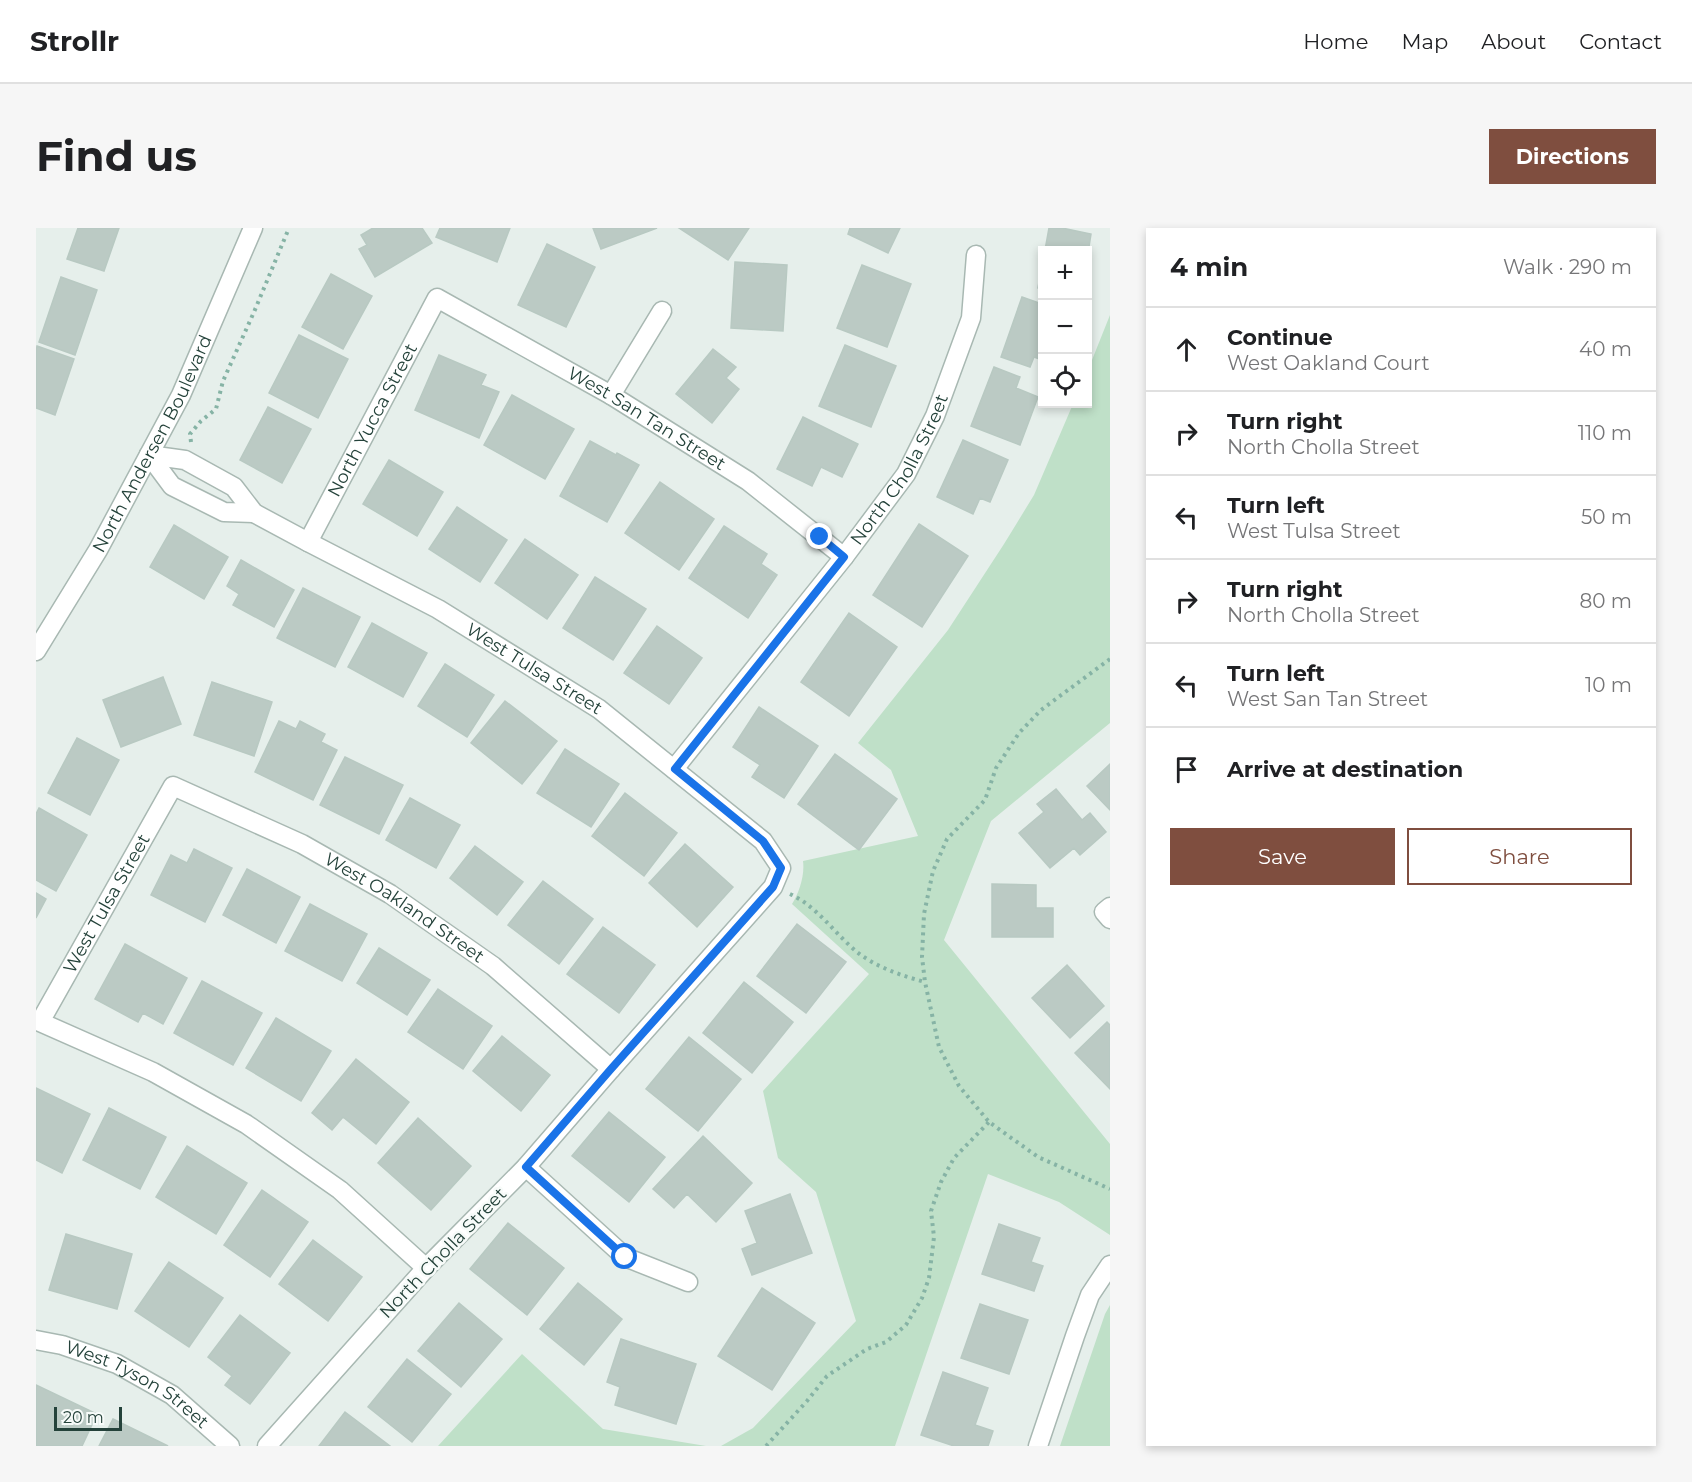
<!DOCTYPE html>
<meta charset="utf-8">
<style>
:root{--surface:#fff;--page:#f6f6f6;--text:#202124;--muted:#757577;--line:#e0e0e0;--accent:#7f4e3f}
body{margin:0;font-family:Montserrat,sans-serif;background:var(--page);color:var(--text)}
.controls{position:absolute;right:18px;top:18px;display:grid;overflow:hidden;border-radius:0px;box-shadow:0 3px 9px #0003}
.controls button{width:54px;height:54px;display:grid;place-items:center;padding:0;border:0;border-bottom:2px solid var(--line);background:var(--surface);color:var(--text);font:30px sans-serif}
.scale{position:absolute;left:18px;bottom:15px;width:68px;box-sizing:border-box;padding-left:6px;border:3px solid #24423a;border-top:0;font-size:16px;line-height:21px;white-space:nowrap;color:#24423a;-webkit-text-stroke:4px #f7fbf9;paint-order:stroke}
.stop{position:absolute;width:18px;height:18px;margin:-14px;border:4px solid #1a73e8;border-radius:50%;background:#fff}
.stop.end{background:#1a73e8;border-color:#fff;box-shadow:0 2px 6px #0008}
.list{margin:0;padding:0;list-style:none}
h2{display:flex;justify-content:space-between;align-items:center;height:78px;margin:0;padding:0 24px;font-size:26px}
h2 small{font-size:20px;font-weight:400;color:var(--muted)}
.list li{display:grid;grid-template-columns:39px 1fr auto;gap:18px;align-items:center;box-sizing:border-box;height:84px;padding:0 24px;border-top:2px solid var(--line)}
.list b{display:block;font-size:22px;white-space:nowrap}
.list p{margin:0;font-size:20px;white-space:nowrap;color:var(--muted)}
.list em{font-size:20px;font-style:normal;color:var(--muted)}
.actions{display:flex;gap:12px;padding:18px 24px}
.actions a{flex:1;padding:14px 0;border:2px solid var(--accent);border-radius:0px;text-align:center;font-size:21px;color:var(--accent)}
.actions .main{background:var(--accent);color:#fff}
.icon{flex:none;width:33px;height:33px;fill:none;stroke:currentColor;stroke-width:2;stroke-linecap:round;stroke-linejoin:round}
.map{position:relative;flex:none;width:1074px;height:1218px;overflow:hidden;border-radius:0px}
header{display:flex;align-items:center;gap:36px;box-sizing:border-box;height:84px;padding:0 30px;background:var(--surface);border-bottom:2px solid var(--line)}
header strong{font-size:28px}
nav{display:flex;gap:33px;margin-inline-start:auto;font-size:21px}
.intro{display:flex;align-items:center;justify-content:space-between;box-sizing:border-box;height:144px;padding:0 36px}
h1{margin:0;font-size:42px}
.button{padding:15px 27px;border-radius:0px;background:var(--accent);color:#fff;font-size:21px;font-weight:700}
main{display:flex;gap:36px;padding:0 36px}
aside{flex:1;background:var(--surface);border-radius:0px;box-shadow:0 3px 9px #0003}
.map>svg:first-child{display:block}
</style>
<header>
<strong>Strollr</strong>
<nav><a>Home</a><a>Map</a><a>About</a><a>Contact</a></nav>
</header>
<div class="intro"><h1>Find us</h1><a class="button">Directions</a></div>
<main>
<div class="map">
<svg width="1074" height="1218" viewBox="0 0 1074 1218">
<rect width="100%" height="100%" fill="#e6efeb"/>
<!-- green -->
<path fill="#bfe0c8" d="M1074,87V495L955,593L908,712L1074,916V1007L1023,974L952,946L859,1218H685L717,1200L820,1093L780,964L742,930L727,863L833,746L756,676C763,665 769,647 767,633L882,608L855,542L822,515L912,402L968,316L998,267L1037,176H1052V142Z
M1074,1077V1218H1024L1069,1086Z
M486,1126L567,1201L670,1218H402Z"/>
<!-- building -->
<path fill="#bbcac4" stroke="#b8c9c2" stroke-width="1.5" d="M42,0H83L68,43L31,31Z
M337,0H386L396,15L339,49L323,21L331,17L325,7Z
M404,0H474L461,34L400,9Z
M557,0H621L565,21Z
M643,0H713L692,32Z
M814,0H864L852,25L812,6Z
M1013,0H1026L1055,6L1052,25V22H1009Z
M511,16L559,39L530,99L482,77Z
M699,34L751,37L747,103L695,100Z
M1006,35V61L1002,60Z
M826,37L875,56L851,119L801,100Z
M295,46L336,68L307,121L266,99Z
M25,49L61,62L39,127L3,114Z
M986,69L1006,76V132L998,129L994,139L965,129Z
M263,107L312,131L282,190L233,165Z
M809,117L860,138L835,199L783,178Z
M1,118L38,131L19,187L0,180V122Z
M677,121L700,139L690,150L703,161L676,195L640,166Z
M403,127L450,147L445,157L463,164L443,210L379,182Z
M958,139L984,149L980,160L1002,169L984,217L935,198Z
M476,167L538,201L509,251L448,217Z
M232,179L275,201L246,255L204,232Z
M767,189L822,216L806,249L785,239L776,258L741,241Z
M927,212L972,232L954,274L944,270L937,286L901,269Z
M554,213L580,227L581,225L603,237L571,294L524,268Z
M353,232L407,264L381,308L327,276Z
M624,254L678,291L643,342L589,305Z
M421,279L471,312L444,354L393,321Z
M883,296L932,328L886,399L837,367Z
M138,297L192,329L168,371L114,339Z
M688,298L731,326L725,336L741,347L712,390L653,350Z
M489,311L542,347L511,391L459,355Z
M205,332L258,362L238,399L197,377L203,366L191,358Z
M559,349L610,381L577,432L527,400Z
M267,360L324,389L299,439L241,410Z
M813,385L861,419L813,488L765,454Z
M336,395L391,425L367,469L312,439Z
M621,398L666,430L633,476L588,445Z
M409,436L458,467L431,509L382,478Z
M127,449L145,496L85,519L67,472Z
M176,454L236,474L218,528L158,507Z
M469,473L521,513L486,556L435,515Z
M723,479L782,518L748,570L716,549L724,537L697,519Z
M243,493L260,501L264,493L289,506L285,514L301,522L277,572L219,544Z
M41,510L83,532L54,587L12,565Z
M529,521L583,556L555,599L501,565Z
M799,526L861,571L823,622L762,576Z
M309,529L367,557L343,606L284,577Z
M1074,536V582L1051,558Z
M1020,561L1046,592L1054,585L1070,604L1044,627L1038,620L1014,640L983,605L1008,584L1001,576Z
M589,565L641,605L608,648L556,608Z
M374,570L424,597L400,640L350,612Z
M3,580L51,607L20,663L0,652V586Z
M649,616L697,659L661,699L613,655Z
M439,618L487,654L461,687L414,650Z
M158,621L196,640L169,694L115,667L135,627L151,635Z
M211,641L264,669L240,715L187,687Z
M507,653L557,691L523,736L472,697Z
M956,656L1000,657V680H1017V709H956Z
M0,665L10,671L0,690Z
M274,676L331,706L306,753L249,723Z
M761,696L810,734L770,785L721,748Z
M567,699L619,737L583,785L531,746Z
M89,716L151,750L127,796L107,785L102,794L59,771Z
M343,720L394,752L371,787L321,755Z
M1031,737L1068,778L1034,810L996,770Z
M166,753L226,785L197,837L138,805Z
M708,754L757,794L716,845L667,805Z
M402,761L456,798L427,841L372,804Z
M240,790L295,823L265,873L210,840Z
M1071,794L1074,797V861L1039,825Z
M466,808L514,847L485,883L437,843Z
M653,809L705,851L662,903L610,861Z
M320,831L373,874L340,916L307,889L296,902L276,885Z
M0,860L54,886L26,945L0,932Z
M73,880L130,909L104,961L47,932Z
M573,884L629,929L593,974L536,928Z
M382,890L435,938L395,982L342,935Z
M667,908L716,955L680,994L651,966L638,980L617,961Z
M151,918L211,955L180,1006L120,969Z
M226,962L272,994L234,1049L188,1017Z
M754,966L776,1025L716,1047L706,1021L721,1015L709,983Z
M472,995L528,1040L491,1087L434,1041Z
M963,996L1004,1010L995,1034L1007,1038L998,1063L946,1046Z
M30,1006L96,1026L81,1081L13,1062Z
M277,1012L326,1049L292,1093L243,1056Z
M133,1034L187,1070L153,1119L99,1083Z
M542,1055L586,1091L548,1137L504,1101Z
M726,1060L779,1095L736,1162L682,1128Z
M423,1075L466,1111L425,1159L382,1123Z
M944,1076L992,1092L973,1146L925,1130Z
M204,1087L254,1125L214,1176L189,1157L196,1148L172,1129Z
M585,1111L660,1136L640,1196L579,1177L584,1159L571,1154Z
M371,1131L415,1166L376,1214L332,1179Z
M907,1144L952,1160L939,1197L957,1203L952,1218H918L885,1207Z
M0,1157L61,1186L46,1218H0Z
M309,1184L354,1218H283Z
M77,1191L132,1218H63Z"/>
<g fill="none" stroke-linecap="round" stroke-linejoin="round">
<defs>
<g id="minor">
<path d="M575,167L626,83"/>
<path id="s1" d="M113,227L149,232L198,259L218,285L272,314L402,381L563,481L727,613L745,640L737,659L575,841L490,939L390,1040L231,1218"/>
<path d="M113,227L136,258L188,284L218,285"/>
<path id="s2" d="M272,314L401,70L575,167L712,253L808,329"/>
<path id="s3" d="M638,541L808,329L870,246L899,188L935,90L940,27"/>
<path d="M1074,679L1068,684L1074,691"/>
<path d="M490,939L589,1029L652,1054"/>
<path id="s4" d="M390,1040L304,962L210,896L117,844L4,794L137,558L266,616L354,666L457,738L575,841"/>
<path id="s5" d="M0,1112L26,1117L81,1136L136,1167L194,1218"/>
<path d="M1002,1218L1039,1108L1054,1067L1074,1037"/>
</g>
<g id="tertiary">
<path id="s6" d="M0,423L62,322L145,167L217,0"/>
</g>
</defs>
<!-- minor casing -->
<use href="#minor" stroke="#a8b8b2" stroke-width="21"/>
<!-- tertiary casing -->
<use href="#tertiary" stroke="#a8b8b2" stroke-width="21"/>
<!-- path -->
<path stroke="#86b3a5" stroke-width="4" stroke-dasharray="3 4.5" stroke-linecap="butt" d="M155,214L154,206L165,193L180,181L187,153L218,84L253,0
M1074,431L1005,482L983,505L960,540L949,572L911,611L897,643L888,686L886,729L889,754L903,819L923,858L953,894L1002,929L1074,961
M754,666C782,679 798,705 821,724C840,739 866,748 889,754
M730,1218L771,1173L791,1148L831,1121L850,1114L870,1097L886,1070L893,1050L898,1009L895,983L905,954L918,930L953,894"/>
<!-- minor -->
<use href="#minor" stroke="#fff" stroke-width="18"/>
<!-- tertiary -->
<use href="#tertiary" stroke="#fff" stroke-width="18"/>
</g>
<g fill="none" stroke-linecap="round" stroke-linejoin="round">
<!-- route -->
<path stroke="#1a73e8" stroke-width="8" d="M589,1029L490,939L575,841L737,659L745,640L727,613L639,541L808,329L784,309"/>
</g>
<g text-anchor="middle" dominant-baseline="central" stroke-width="5" stroke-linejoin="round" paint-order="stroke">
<!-- street labels -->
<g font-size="18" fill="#24423a" stroke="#f7fbf9">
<text stroke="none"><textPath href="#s2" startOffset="518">West San Tan Street</textPath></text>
<text stroke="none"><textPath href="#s2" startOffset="138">North Yucca Street</textPath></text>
<text stroke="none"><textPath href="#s6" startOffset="238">North Andersen Boulevard</textPath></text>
<text stroke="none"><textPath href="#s3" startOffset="376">North Cholla Street</textPath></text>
<text stroke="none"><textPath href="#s1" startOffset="446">West Tulsa Street</textPath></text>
<text stroke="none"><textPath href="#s4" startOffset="597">West Tulsa Street</textPath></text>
<text stroke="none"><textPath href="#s4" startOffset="994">West Oakland Street</textPath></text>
<text transform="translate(407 1025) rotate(-46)">North Cholla Street</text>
<text stroke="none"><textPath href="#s5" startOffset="112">West Tyson Street</textPath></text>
</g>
</g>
</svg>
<div class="controls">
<button>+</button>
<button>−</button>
<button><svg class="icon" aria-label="locate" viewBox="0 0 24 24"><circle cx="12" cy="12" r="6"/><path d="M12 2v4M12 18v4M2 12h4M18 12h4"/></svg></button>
</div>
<div class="scale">20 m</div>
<div class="stop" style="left:589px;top:1029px"></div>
<div class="stop end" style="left:784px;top:309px"></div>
</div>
<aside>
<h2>4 min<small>Walk · 290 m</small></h2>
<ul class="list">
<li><svg class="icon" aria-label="ahead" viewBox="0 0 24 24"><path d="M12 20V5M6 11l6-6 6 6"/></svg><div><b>Continue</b><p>West Oakland Court</p></div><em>40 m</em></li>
<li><svg class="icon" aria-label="right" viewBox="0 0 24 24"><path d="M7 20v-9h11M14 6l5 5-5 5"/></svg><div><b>Turn right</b><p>North Cholla Street</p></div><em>110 m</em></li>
<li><svg class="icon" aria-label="left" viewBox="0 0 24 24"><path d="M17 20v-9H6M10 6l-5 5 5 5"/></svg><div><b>Turn left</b><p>West Tulsa Street</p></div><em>50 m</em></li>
<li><svg class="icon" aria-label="right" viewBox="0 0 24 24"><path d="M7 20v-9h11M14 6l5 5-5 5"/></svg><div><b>Turn right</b><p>North Cholla Street</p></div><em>80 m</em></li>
<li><svg class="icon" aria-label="left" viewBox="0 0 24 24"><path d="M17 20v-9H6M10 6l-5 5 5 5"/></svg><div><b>Turn left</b><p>West San Tan Street</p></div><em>10 m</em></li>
<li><svg class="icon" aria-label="arrive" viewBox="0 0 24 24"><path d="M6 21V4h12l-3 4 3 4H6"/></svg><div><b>Arrive at destination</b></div></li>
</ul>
<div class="actions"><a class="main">Save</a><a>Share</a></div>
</aside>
</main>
